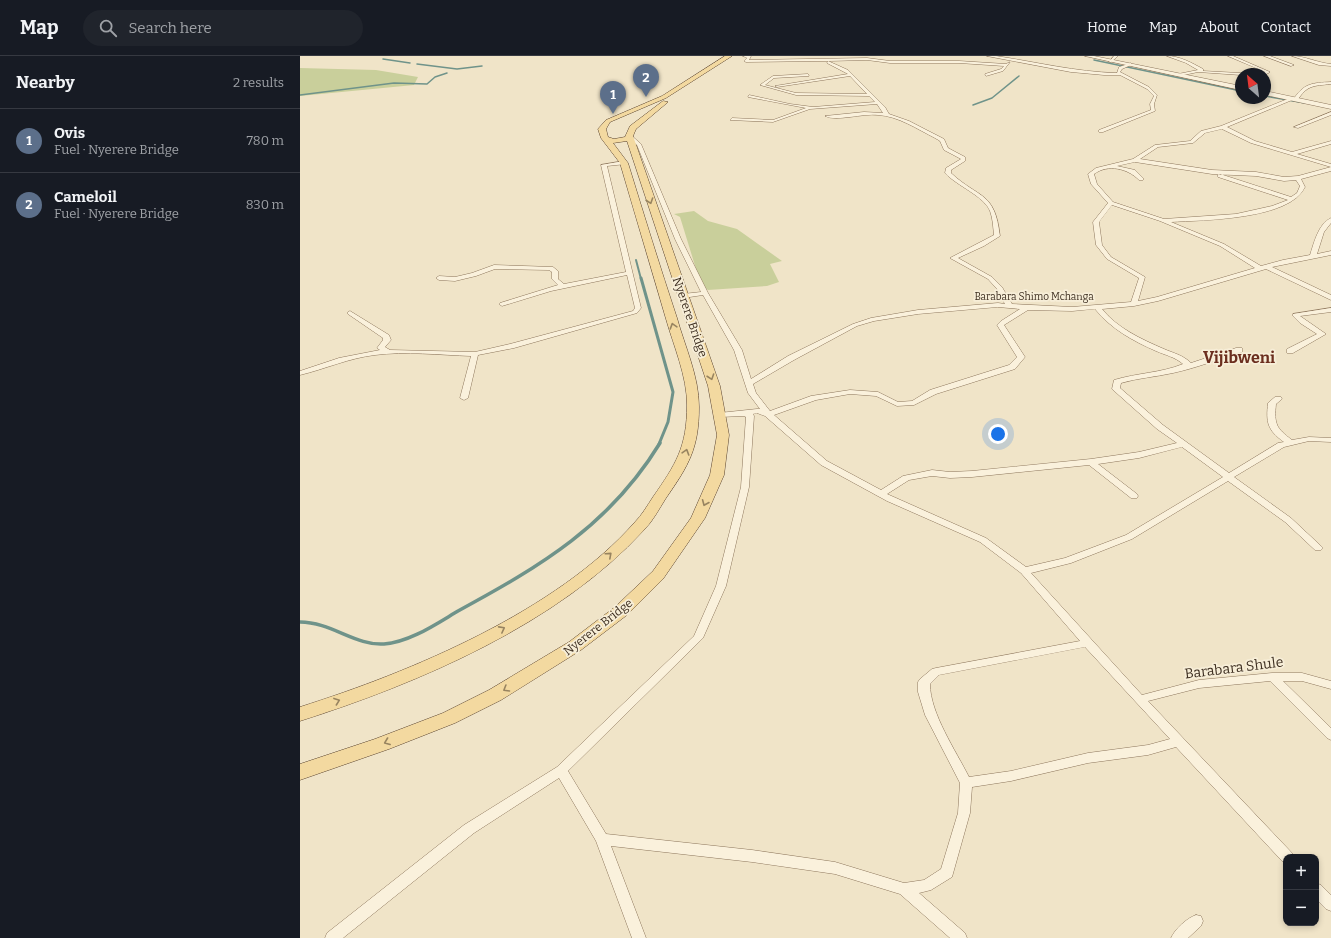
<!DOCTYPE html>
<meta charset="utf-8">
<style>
:root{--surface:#171b24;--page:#20242c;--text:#f1f3f6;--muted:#9ea1a6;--line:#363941;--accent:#cc999b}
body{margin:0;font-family:Bitter,serif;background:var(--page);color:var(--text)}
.controls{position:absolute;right:12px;bottom:12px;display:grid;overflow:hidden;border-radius:8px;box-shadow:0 2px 6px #0003}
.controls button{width:36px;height:36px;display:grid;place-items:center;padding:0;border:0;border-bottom:1px solid var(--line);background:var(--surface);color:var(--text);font:20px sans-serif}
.compass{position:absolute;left:935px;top:12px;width:36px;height:36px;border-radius:50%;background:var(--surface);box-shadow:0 2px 6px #0003;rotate:332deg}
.you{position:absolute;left:698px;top:378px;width:14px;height:14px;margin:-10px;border:3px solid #fff;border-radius:50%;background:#1a73e8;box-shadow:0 0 0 6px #1a73e833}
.badge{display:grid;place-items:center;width:26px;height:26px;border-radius:50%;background:var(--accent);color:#fff;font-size:13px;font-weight:700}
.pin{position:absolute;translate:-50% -33px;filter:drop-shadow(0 1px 2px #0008)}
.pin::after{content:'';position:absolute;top:21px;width:14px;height:12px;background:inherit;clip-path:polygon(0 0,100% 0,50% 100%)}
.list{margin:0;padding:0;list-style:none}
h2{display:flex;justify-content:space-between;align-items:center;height:52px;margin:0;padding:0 16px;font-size:17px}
h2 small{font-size:13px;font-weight:400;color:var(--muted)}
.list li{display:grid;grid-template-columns:26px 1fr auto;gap:12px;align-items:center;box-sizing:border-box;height:64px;padding:0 16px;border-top:1px solid var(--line)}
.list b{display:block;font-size:15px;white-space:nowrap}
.list p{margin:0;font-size:13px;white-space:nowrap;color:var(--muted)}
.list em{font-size:13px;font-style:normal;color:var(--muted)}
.icon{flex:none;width:22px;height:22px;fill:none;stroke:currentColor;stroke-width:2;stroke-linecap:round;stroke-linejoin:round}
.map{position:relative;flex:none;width:1031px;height:882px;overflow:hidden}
header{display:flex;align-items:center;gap:24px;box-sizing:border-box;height:56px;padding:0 20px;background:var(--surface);border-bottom:1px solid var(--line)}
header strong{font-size:19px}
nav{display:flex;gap:22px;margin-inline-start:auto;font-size:14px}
.search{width:280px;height:36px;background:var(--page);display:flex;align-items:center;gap:10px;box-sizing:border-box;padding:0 14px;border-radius:22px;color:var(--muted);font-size:15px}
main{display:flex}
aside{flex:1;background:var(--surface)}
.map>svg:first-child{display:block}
</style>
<header>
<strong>Map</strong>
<div class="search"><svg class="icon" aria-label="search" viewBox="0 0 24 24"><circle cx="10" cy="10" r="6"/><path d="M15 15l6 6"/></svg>Search here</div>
<nav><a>Home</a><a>Map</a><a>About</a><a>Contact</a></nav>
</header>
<main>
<aside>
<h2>Nearby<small>2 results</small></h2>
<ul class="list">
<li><span class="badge" style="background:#5c6f8a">1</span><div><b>Ovis</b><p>Fuel · Nyerere Bridge</p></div><em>780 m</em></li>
<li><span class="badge" style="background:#5c6f8a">2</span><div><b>Cameloil</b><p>Fuel · Nyerere Bridge</p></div><em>830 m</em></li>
</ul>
</aside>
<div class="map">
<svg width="1031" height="882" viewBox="0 0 1031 882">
<rect width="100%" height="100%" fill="#f0e4c8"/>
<!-- green -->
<path fill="#c9cf9b" d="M0,12L76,14L118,21L114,29L0,40Z
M394,155L408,165L437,173L482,205L470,208L479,226L467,230L408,234L401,229L380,161L374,158Z"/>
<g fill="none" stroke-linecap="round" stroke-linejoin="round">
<!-- stream-far3 -->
<path stroke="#6f938a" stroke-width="1.5" d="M83,3L110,7
M794,4L941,35
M117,8L157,13L182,10
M0,39L94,27L127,28L135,21L147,17
M965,40L1005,47
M673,49L692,42L719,20"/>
<!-- stream-far2 -->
<path stroke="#6f938a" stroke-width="2" d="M336,204L341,223"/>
<!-- stream-far1 -->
<path stroke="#6f938a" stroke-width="3" d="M341,222L373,336L368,366L359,388"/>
<!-- stream -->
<path stroke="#6f938a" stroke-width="3.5" d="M0,566C31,566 56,590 84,588C110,586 136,568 158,555C241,510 310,469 360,387"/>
<defs>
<path id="minor" d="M443,0H451L449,4L567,2L590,5H659L706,8L710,6L703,15L686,20L685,18L701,13L704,10L659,7H590L567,4L528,5L548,14L585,51L589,58L609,65L644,83L648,92L665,101V105L651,114V117C679,143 695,135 700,180L684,190L658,202L692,221L702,231L712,248L772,251L831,246L839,222L807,203L796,189L793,166L808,147L791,128L788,118L796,112L833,103L855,89L890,85L901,75L921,70L990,42L992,44L927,71L955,85L992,96L1031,85V88L997,98L1031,108V115L1001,123L1005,131C990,164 903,164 871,166L924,188L961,210L983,204L1010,199C1014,187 1018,168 1031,162V167L1024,176L1017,198L1031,195V199L972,211L1031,239V244L966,213L858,245L834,250L802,253C817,272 841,283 864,293C873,297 883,299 891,307L936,292H942V296C919,303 896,312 873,317C855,321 838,322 821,327L820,332L863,369L929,417L978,387L984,386C967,374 966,366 968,347L975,341H981L982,343L976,348C974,368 976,372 992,384L1009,381L1031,382V386L1009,385L984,391L934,421L991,462L1021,490L1023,492L1021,494H1015L985,466L928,425L832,483L771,507L731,517L842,639L899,624L972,617H1002L1031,625V633L1002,625H983L1031,672V684L1027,682L970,625L899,632L848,645L992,797L994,801H986V806L982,805L876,691L848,699L788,707L711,725L672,731L670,757L652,821L631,834L619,837L665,877L667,882H650L600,838L535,818L452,806L311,790L346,882H332L296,785L259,722L174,777L43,882H25L27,877L164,769L257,711L394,580L416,530L441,431L446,361L444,360L419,361L415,359L419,357L457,353H460L448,337L434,294L403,239L383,242L380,240L383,238L401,236L375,183L337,89L328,82V80H332L341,88L381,183L408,237L442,294L451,323L488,300L553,268L571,262L618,254L698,247L705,248L697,233L688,223L650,202L694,179C693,171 693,163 690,155C684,140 657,130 645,117L646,112L661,103L644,94L640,85L635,82C617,73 598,60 578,59C563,57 536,66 525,60L564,56L583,57L577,48L510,53L473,66L430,64L432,62L473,64L506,52L448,41L449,39L490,48L513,51L575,46L569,40L496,39L460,29L473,20L508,18L509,20L474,22L465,29L496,37L567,38L550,20L477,31L475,30L548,18L527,7L528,5L446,6L444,5L447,2ZM922,73L951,87L1031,111L998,120L984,121L956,116L912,114L840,103L858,91L893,87L905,77ZM835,106L912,118L956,120L984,125L996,124L1000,130L997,137L991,141L920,118L917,120L918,121L988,144L972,150L936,158L864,163L813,146L797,128L794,118C808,108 827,112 839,124H843V122L835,114L817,110ZM812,149L860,165L920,190L955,212L857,241L838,245L845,221L811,201L802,189L799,166ZM698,251L720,253L701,265L697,269L717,301L709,309L630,334L612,345L598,346L578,336L550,334L511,340L470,355L456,337L453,328L494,304L557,270L574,265L618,258ZM795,253C811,273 833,285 856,295C865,299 875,301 883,308C861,317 837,317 814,324L812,333L857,373L877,387L839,396L791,403L672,415L650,416L632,414L603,420L581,434L527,405L474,359L516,344L550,338L576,340L597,350L614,349L636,338L715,313L725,301L704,269L728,254L772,255ZM457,357L465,360L521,409L587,445L680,486L721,517L780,585L636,612L632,613L620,623L618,626V636L625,659L660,727L658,757L641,813L624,824L604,827L535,806L452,794L306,778L268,715L403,582L426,530L449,431L454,360L453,358ZM882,391L923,421L826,479L765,502L726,511L686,482L587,438L609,424L632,420L650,422L672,421L789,409L831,442H837L838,440L837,438L798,408L839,402ZM785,591L870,683L848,689L788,697L711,715L669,721C656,695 630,657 630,628L639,619Z
M687,0H696C736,6 776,16 817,17L819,11L831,7V9L822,13L820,16L849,31L857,39L854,48L855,55L803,76H799V74L851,54L850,48L854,40L847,33L820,19H804L771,16Z
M814,0H818L811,6H809Z
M867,0C880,0 892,7 903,13V15L958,18L941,19L898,16L879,20L878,18L898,14L886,7Z
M928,0H933L970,16L965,19L962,18L965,16Z
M964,0H970L994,9L991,10Z
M992,0C1005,0 1018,7 1031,8V10L1019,9Z
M1031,26V28C1013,30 1007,29 997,45L993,44C1004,27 1012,27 1031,26Z
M1031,56V59L998,72L994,71Z
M324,105L327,107L326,108L307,110L341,252L337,257L214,292L178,299L168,342L164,344L160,342L171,300C140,299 105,295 75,299C49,302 25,313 0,319V315L39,302L80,294L77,292L83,284V282L48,258V256L50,255L89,279L91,284L85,291L90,294L175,296L210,288L333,255L335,252L327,219L251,235L202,250L199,248L200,247L258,229L252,223V216L249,214L195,213L176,220L155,225L139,224L136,222L139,220L155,221L172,217L194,209L253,211L258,215V223L264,228L326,216L301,109Z
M1031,252V256L1000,260L1026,278L993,297H987V293L1017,278L1000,267L993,260V258Z
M1016,827L1021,829L1031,839V855L1026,853L1016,843Z
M896,859L901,860L903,865L901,870L888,882H871C875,873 887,862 896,859Z"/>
<path id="tertiary" d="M785,0H794L941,30V34Z
M965,35L1031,49V53L965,39Z"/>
<path id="primary" d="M425,0H432L366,42L310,66L306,73L308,81L314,83L325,81L330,70L363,45L368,46L336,73L333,80L420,330L429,379L424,419L405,462L363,523L327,559L281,594L201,644L155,667L89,693L0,724V708L75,683L143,657L189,634L269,586L315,551L353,515L391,462L410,419L417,379L408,330L327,85L313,87L328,107C344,159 360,211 377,262C385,291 399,320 399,351C399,392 389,409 366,442C359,453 353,465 344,474C258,568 119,627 0,665V651C111,616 257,555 335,466C342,459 347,450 353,441C376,408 387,391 387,349C387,320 374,291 366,263C351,211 335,159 320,107L301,82L298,73L306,64L362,40Z"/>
</defs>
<!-- minor casing -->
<use href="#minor" stroke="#8d765c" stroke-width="1"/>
<!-- tertiary casing -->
<use href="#tertiary" stroke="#8d765c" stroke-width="1"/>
<!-- primary casing -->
<use href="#primary" stroke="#5b4430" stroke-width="1"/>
<!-- minor -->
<use href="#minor" fill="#faf1dc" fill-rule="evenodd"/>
<!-- tertiary -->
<use href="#tertiary" fill="#faf1dc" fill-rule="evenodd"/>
<!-- primary -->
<use href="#primary" fill="#f3d9a0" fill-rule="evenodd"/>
</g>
<!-- one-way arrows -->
<defs><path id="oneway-chevron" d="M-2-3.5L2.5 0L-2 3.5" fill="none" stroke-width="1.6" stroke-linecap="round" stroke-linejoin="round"/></defs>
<g stroke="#988460">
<use href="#oneway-chevron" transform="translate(350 145) rotate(71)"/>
<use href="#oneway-chevron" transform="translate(373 270) rotate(-107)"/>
<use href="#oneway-chevron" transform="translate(411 321) rotate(71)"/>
<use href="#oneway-chevron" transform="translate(386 396) rotate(-73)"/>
<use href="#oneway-chevron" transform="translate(405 447) rotate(113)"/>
<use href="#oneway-chevron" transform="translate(309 499) rotate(-42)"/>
<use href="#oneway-chevron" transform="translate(202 573) rotate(-28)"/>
<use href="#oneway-chevron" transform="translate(206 633) rotate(149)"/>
<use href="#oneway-chevron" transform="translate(37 645) rotate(-20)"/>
<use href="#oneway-chevron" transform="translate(87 686) rotate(159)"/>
</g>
<g text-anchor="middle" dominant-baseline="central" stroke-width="3.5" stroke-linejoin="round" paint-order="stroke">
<!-- far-street labels -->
<g font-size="10" fill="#3d2e20" stroke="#f7eed8">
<text x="734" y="241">Barabara Shimo Mchanga</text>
</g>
<!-- street labels -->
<g font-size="12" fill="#3d2e20" stroke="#f7eed8">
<text transform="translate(390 261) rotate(71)">Nyerere Bridge</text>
<text transform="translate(298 571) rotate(-38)">Nyerere Bridge</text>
</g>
<!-- near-street labels -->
<g font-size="14" fill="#3d2e20" stroke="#f7eed8">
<text transform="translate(934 612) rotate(-7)">Barabara Shule</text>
</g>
<!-- district labels -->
<g font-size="16" font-weight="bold" fill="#6b2e1e" stroke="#f7eed8">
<text x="939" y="301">Vijibweni</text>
</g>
</g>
</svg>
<div class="controls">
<button>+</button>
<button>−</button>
</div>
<svg class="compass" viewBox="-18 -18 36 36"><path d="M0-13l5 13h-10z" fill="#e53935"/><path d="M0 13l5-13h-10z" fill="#9ea1a6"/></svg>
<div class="you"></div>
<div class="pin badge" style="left:313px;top:58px;background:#5c6f8a">1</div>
<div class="pin badge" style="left:346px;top:41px;background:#5c6f8a">2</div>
</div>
</main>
